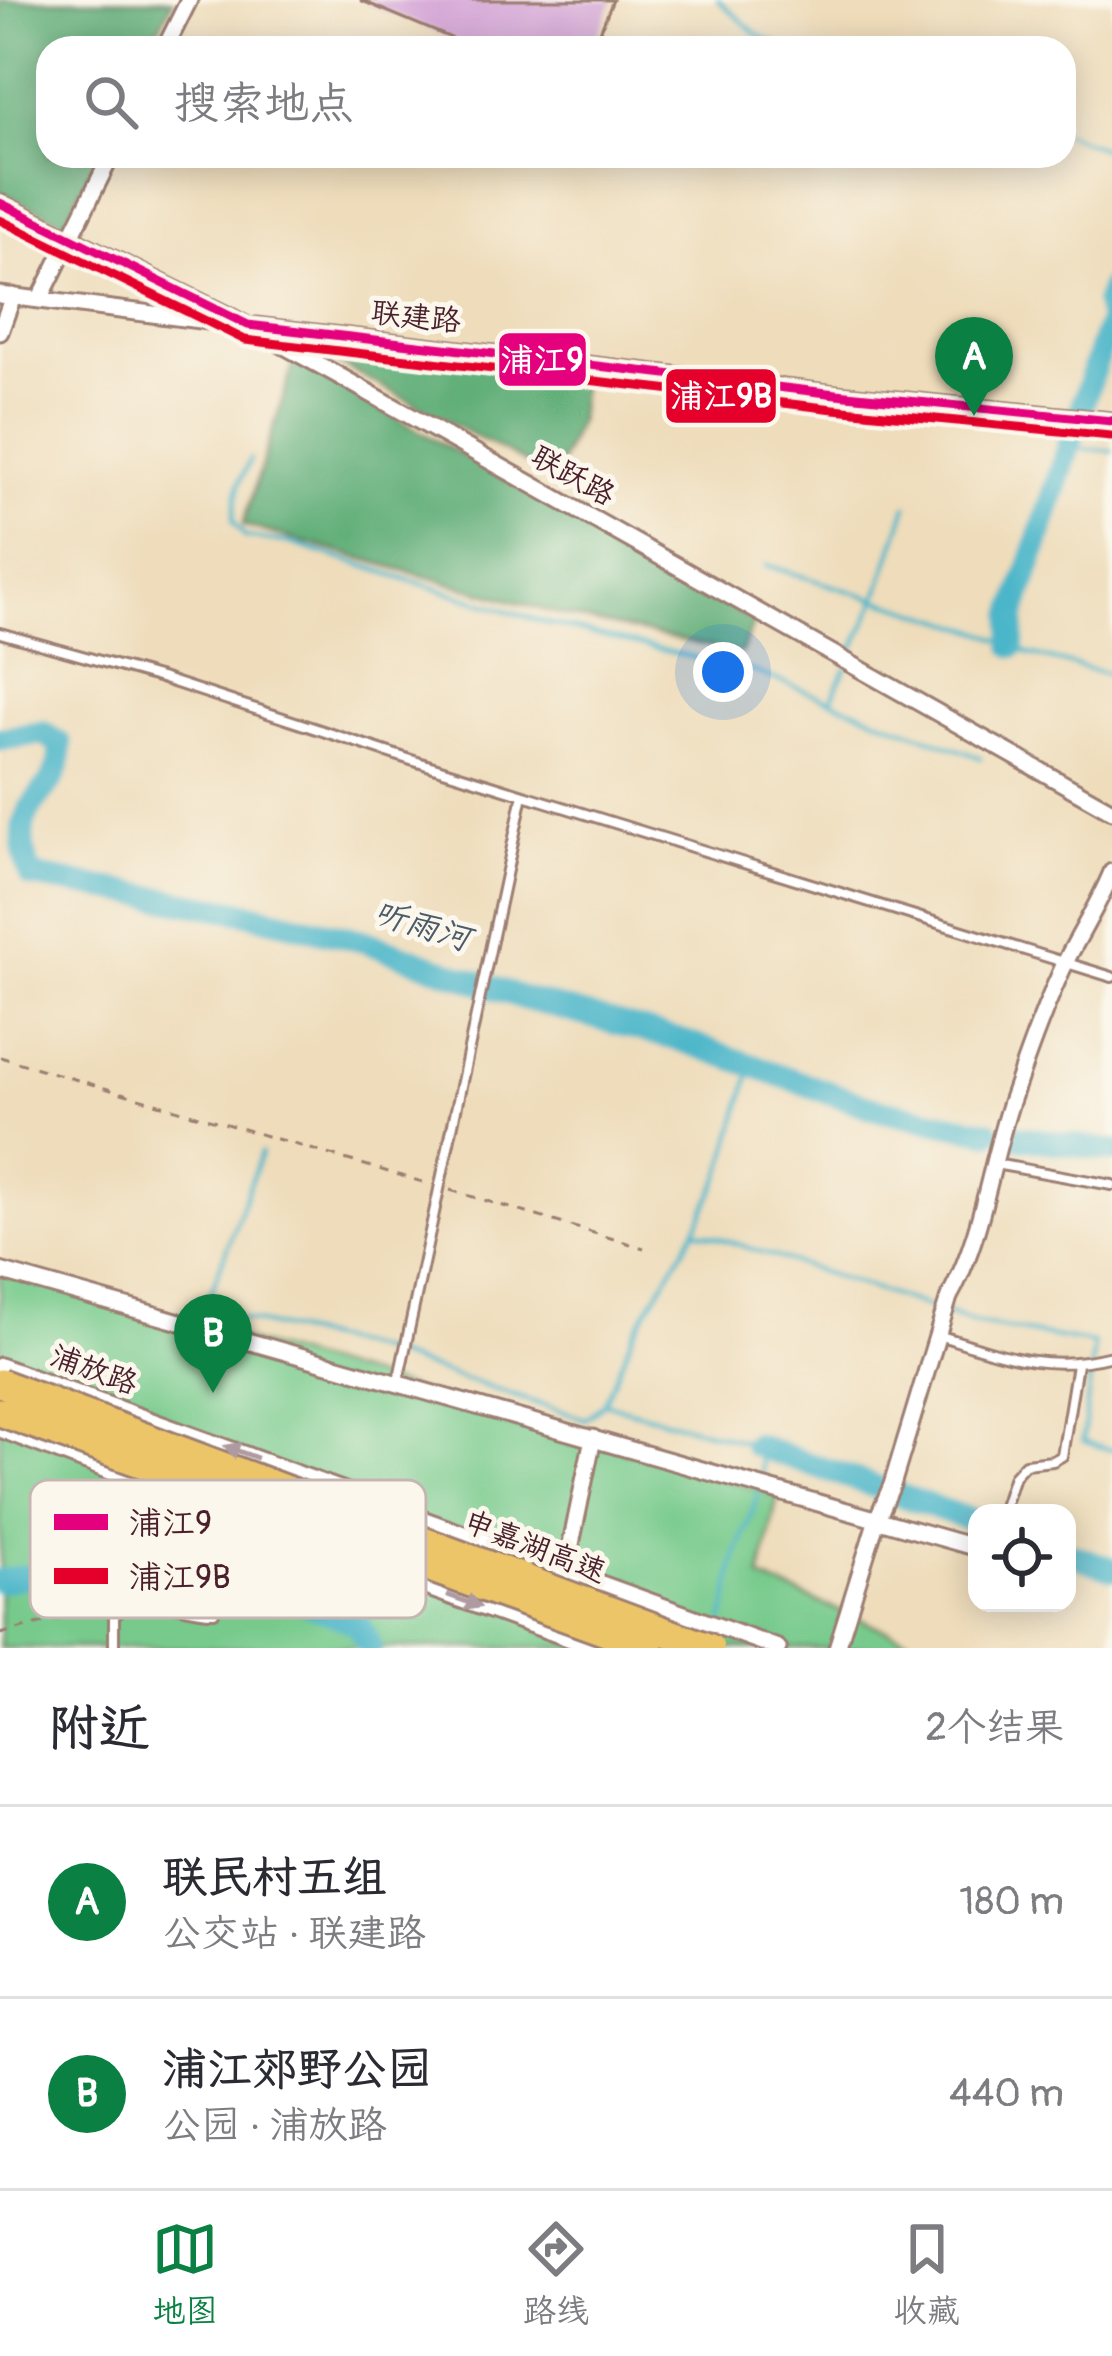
<!DOCTYPE html>
<html lang="zh">
<meta charset="utf-8">
<style>
:root{--surface:#fff;--page:#f2f2f3;--text:#2b2b33;--muted:#7c7c81;--line:#e1e1e2;--accent:#0b8043}
body{margin:0;font-family:Pangolin,"LXGW WenKai TC",sans-serif;background:var(--page);color:var(--text)}
.controls{position:absolute;right:36px;bottom:36px;display:grid;overflow:hidden;border-radius:24px;box-shadow:0 6px 30px #0003}
.controls button{width:108px;height:108px;display:grid;place-items:center;padding:0;border:0;border-bottom:3px solid var(--line);background:var(--surface);color:var(--text);font:60px sans-serif}
.you{position:absolute;left:723px;top:672px;width:42px;height:42px;margin:-30px;border:9px solid #fff;border-radius:50%;background:#1a73e8;box-shadow:0 0 0 18px #1a73e833}
.badge{display:grid;place-items:center;width:78px;height:78px;border-radius:50%;background:var(--accent);color:#fff;font-size:39px;font-weight:700}
.pin{position:absolute;translate:-50% -99px;filter:drop-shadow(0 3px 6px #0008)}
.pin::after{content:'';position:absolute;top:63px;width:42px;height:36px;background:inherit;clip-path:polygon(0 0,100% 0,50% 100%)}
.list{margin:0;padding:0;list-style:none}
h2{display:flex;justify-content:space-between;align-items:center;height:156px;margin:0;padding:0 48px;font-size:51px}
h2 small{font-size:39px;font-weight:400;color:var(--muted)}
.list li{display:grid;grid-template-columns:78px 1fr auto;gap:36px;align-items:center;box-sizing:border-box;height:192px;padding:0 48px;border-top:3px solid var(--line)}
.list b{display:block;font-size:45px;white-space:nowrap}
.list p{margin:0;font-size:39px;white-space:nowrap;color:var(--muted)}
.list em{font-size:39px;font-style:normal;color:var(--muted)}
.icon{flex:none;width:66px;height:66px;fill:none;stroke:currentColor;stroke-width:2;stroke-linecap:round;stroke-linejoin:round}
.map{position:relative;flex:none;width:1112px;height:1648px;overflow:hidden}
.search{position:absolute;background:var(--surface);box-shadow:0 6px 30px #0003;left:36px;right:36px;top:36px;height:132px;display:flex;align-items:center;gap:30px;box-sizing:border-box;padding:0 42px;border-radius:36px;color:var(--muted);font-size:45px}
.sheet{height:540px;background:var(--surface)}
nav{display:flex;justify-content:space-around;align-items:center;box-sizing:border-box;height:168px;border-top:3px solid var(--line);background:var(--surface);font-size:33px;color:var(--muted)}
nav a{display:grid;justify-items:center;gap:6px}
nav .on{color:var(--accent)}
.map>svg:first-child{display:block}
</style>
<div class="map">
<svg width="1112" height="1648" viewBox="0 0 1112 1648">
<rect width="100%" height="100%" fill="#fbf7ec"/>
<filter id="ink" filterUnits="userSpaceOnUse"><feTurbulence type="fractalNoise" baseFrequency=".00833" numOctaves="2"/><feDisplacementMap in="SourceGraphic" scale="24" xChannelSelector="R" yChannelSelector="G"/><feConvolveMatrix kernelMatrix="1 2 1 2 8 2 1 2 1" color-interpolation-filters="sRGB"/></filter>
<filter id="wash" filterUnits="userSpaceOnUse"><feTurbulence type="fractalNoise" baseFrequency=".004" numOctaves="4" result="noise"/><feDisplacementMap in="SourceGraphic" scale="48" xChannelSelector="R" yChannelSelector="G"/><feGaussianBlur stdDeviation="2.7" result="paint"/><feColorMatrix in="noise" values="0 0 0 0 0 0 0 0 0 0 0 0 0 0 0 0 0 1.4 0 .05"/><feComposite in="paint" operator="in"/></filter>
<g filter="url(#wash)">
<rect width="100%" height="100%" fill="#eedcba"/>
<!-- green -->
<path fill="#77ca8c" stroke="#60745c" stroke-width="3" d="M0,1269L778,1495L760,1578L929,1648H0Z"/>
<!-- forest -->
<path fill="#61ae78" stroke="#566652" stroke-width="3" d="M0,0H173L149,48H48V156H97L65,222L0,192Z
M346,346L582,378L578,422L554,478L336,362Z
M295,360L754,622L741,653L566,616L243,525Z"/>
<g fill="none" stroke-linecap="round" stroke-linejoin="round">
<!-- stream -->
<path stroke="#4cb6c9" stroke-width="4.5" d="M718,0L758,35L787,48
M1064,133L1112,152
M1069,447L1112,451
M250,459L239,484L233,520L245,537L291,543L550,624L756,672L981,758
M766,565L985,633L1030,654L1112,675
M850,658L876,600L907,506
M831,700L846,668
M261,1153L209,1298L216,1313L375,1350L585,1419L602,1405
M695,1230L979,1324L1094,1344L1083,1441L1112,1450
M723,1620C731,1599 730,1577 736,1555C745,1525 775,1474 755,1445L604,1403L634,1332L695,1230L721,1176L752,1067"/>
<!-- river -->
<path stroke="#4cb6c9" stroke-width="24" d="M1013,646L1014,616L1110,319L1106,304L1112,287
M0,739L43,733L60,744C64,804 0,793 31,876L247,913L363,941L525,999L686,1042L876,1109L989,1132
M1013,1136L1112,1151
M755,1445L977,1522
M1067,1553L1112,1569
M0,1581L79,1567L142,1548L163,1547L347,1619L359,1625L370,1648"/>
</g>
<g id="blocks">
<!-- building -->
<path fill="#d09ed4" d="M360,0H613L593,48H475Z"/>
</g>
</g>
<g filter="url(#ink)">
<use href="#blocks" fill-opacity="0" stroke="#9c7e72" stroke-width="3"/>
<g fill="none" stroke-linecap="round" stroke-linejoin="round">
<defs>
<path id="service" d="M0,633L161,678L411,760L1112,977
M995,1164L1112,1185
M938,1335C1002,1355 1045,1373 1112,1356
M398,1382L523,795
M1002,1513L1014,1476L1025,1464L1053,1461L1062,1456L1077,1364
M114,1648V1616C142,1584 179,1613 214,1612L223,1588L227,1518"/>
<path id="minor" d="M165,48L189,0
M0,203L233,318L334,373L1112,811
M0,295L232,324
M40,299L111,156
M256,326L836,394L1112,421
M0,332L13,296
M0,1271L974,1547
M0,1366L778,1648
M0,1429L227,1516L596,1648
M564,1578L593,1438
M837,1648L877,1519L892,1485L949,1297C983,1236 989,1167 1011,1102C1028,1053 1046,1002 1069,955C1084,927 1100,901 1112,872"/>
</defs>
<!-- service casing -->
<use href="#service" stroke="#9c7e72" stroke-width="14"/>
<!-- minor casing -->
<use href="#minor" stroke="#9c7e72" stroke-width="21"/>
<!-- path -->
<path stroke="#9c7e72" stroke-width="3" stroke-dasharray="9 9" stroke-linecap="butt" d="M0,1057L429,1184
M450,1190L644,1248
M0,1634L107,1607"/>
<!-- service -->
<use href="#service" stroke="#fff" stroke-width="8"/>
<!-- minor -->
<use href="#minor" stroke="#fff" stroke-width="15"/>
<defs>
<path id="motorway-bridge" d="M0,1383L710,1648
M0,1412L650,1648"/>
</defs>
<!-- motorway-bridge casing -->
<use href="#motorway-bridge" stroke="#9c7e72" stroke-width="33" stroke-linecap="butt"/>
<!-- motorway-bridge -->
<use href="#motorway-bridge" stroke="#edc569" stroke-width="27"/>
<defs>
<path id="bus-1" d="M0,203L248,325L836,394L1112,421"/>
<path id="bus-2" d="M0,220L245,340L834,409L1111,436"/>
</defs>
<!-- bus-1 casing -->
<use href="#bus-1" stroke="#fbf7ec" stroke-width="18"/>
<!-- bus-2 casing -->
<use href="#bus-2" stroke="#fbf7ec" stroke-width="18"/>
<!-- bus-1 -->
<use href="#bus-1" stroke="#e5007d" stroke-width="9"/>
<!-- bus-2 -->
<use href="#bus-2" stroke="#e4002b" stroke-width="9"/>
</g>
<!-- one-way arrows -->
<defs><path id="oneway-solid" d="M-6-.8H1V-3.2L6.5 0L1 3.2V.8H-6Z" transform="scale(3)"/></defs>
<g fill="#ae9aa0">
<use href="#oneway-solid" transform="translate(241 1452) rotate(-160)"/>
<use href="#oneway-solid" transform="translate(464 1601) rotate(20)"/>
</g>
</g>
<g text-anchor="middle" dominant-baseline="central" stroke-width="10" stroke-linejoin="round" paint-order="stroke">
<!-- street labels -->
<g font-size="30" fill="#4a1f2b" stroke="#fbf7ec">
<text transform="translate(416 317) rotate(6)">联建路</text>
<text transform="translate(573 476) rotate(29)">联跃路</text>
<text transform="translate(94 1370) rotate(20)">浦放路</text>
<text transform="translate(535 1547) rotate(21)">申嘉湖高速</text>
</g>
<!-- water labels -->
<g font-size="33" font-style="italic" fill="#4b5b6a" stroke="#fbf7ec">
<text transform="translate(422 926) rotate(17)">听雨河</text>
</g>
</g>
<!-- legend -->
<rect x="30" y="1480" width="396" height="138" rx="18" fill="#fbf7ec" stroke="#c6b6b2" stroke-width="3"/>
<rect x="54" y="1514" width="54" height="16" fill="#e5007d"/>
<rect x="54" y="1568" width="54" height="16" fill="#e4002b"/>
<g font-size="33" fill="#4a1f2b">
<text x="129" y="1534">浦江9</text>
<text x="129" y="1588">浦江9B</text>
</g>
<g stroke="#fbf7ec" stroke-width="4.5">
<rect x="497" y="331" width="91" height="57" rx="12" fill="#e5007d"/>
<rect x="664" y="367" width="114" height="58" rx="12" fill="#e4002b"/>
</g>
<g font-size="33" text-anchor="middle" font-weight="bold" fill="#fff">
<text x="542" y="371">浦江9</text>
<text x="721" y="407">浦江9B</text>
</g>
</svg>
<div class="controls">
<button><svg class="icon" aria-label="locate" viewBox="0 0 24 24"><circle cx="12" cy="12" r="6"/><path d="M12 2v4M12 18v4M2 12h4M18 12h4"/></svg></button>
</div>
<div class="you"></div>
<div class="pin badge" style="left:974px;top:416px">A</div>
<div class="pin badge" style="left:213px;top:1393px">B</div>
<div class="search"><svg class="icon" aria-label="search" viewBox="0 0 24 24"><circle cx="10" cy="10" r="6"/><path d="M15 15l6 6"/></svg>搜索地点</div>
</div>
<section class="sheet">
<h2>附近<small>2个结果</small></h2>
<ul class="list">
<li><span class="badge">A</span><div><b>联民村五组</b><p>公交站 · 联建路</p></div><em>180 m</em></li>
<li><span class="badge">B</span><div><b>浦江郊野公园</b><p>公园 · 浦放路</p></div><em>440 m</em></li>
</ul>
</section>
<nav>
<a class="on"><svg class="icon" aria-label="map" viewBox="0 0 24 24"><path d="M3 6l6-2 6 2 6-2v14l-6 2-6-2-6 2zM9 4v14M15 6v14"/></svg>地图</a>
<a><svg class="icon" aria-label="directions" viewBox="0 0 24 24"><path d="M12 3l9 9-9 9-9-9zM9 14v-3h6M13 9l2 2-2 2"/></svg>路线</a>
<a><svg class="icon" aria-label="saved" viewBox="0 0 24 24"><path d="M7 4h10v16l-5-4-5 4z"/></svg>收藏</a>
</nav>
